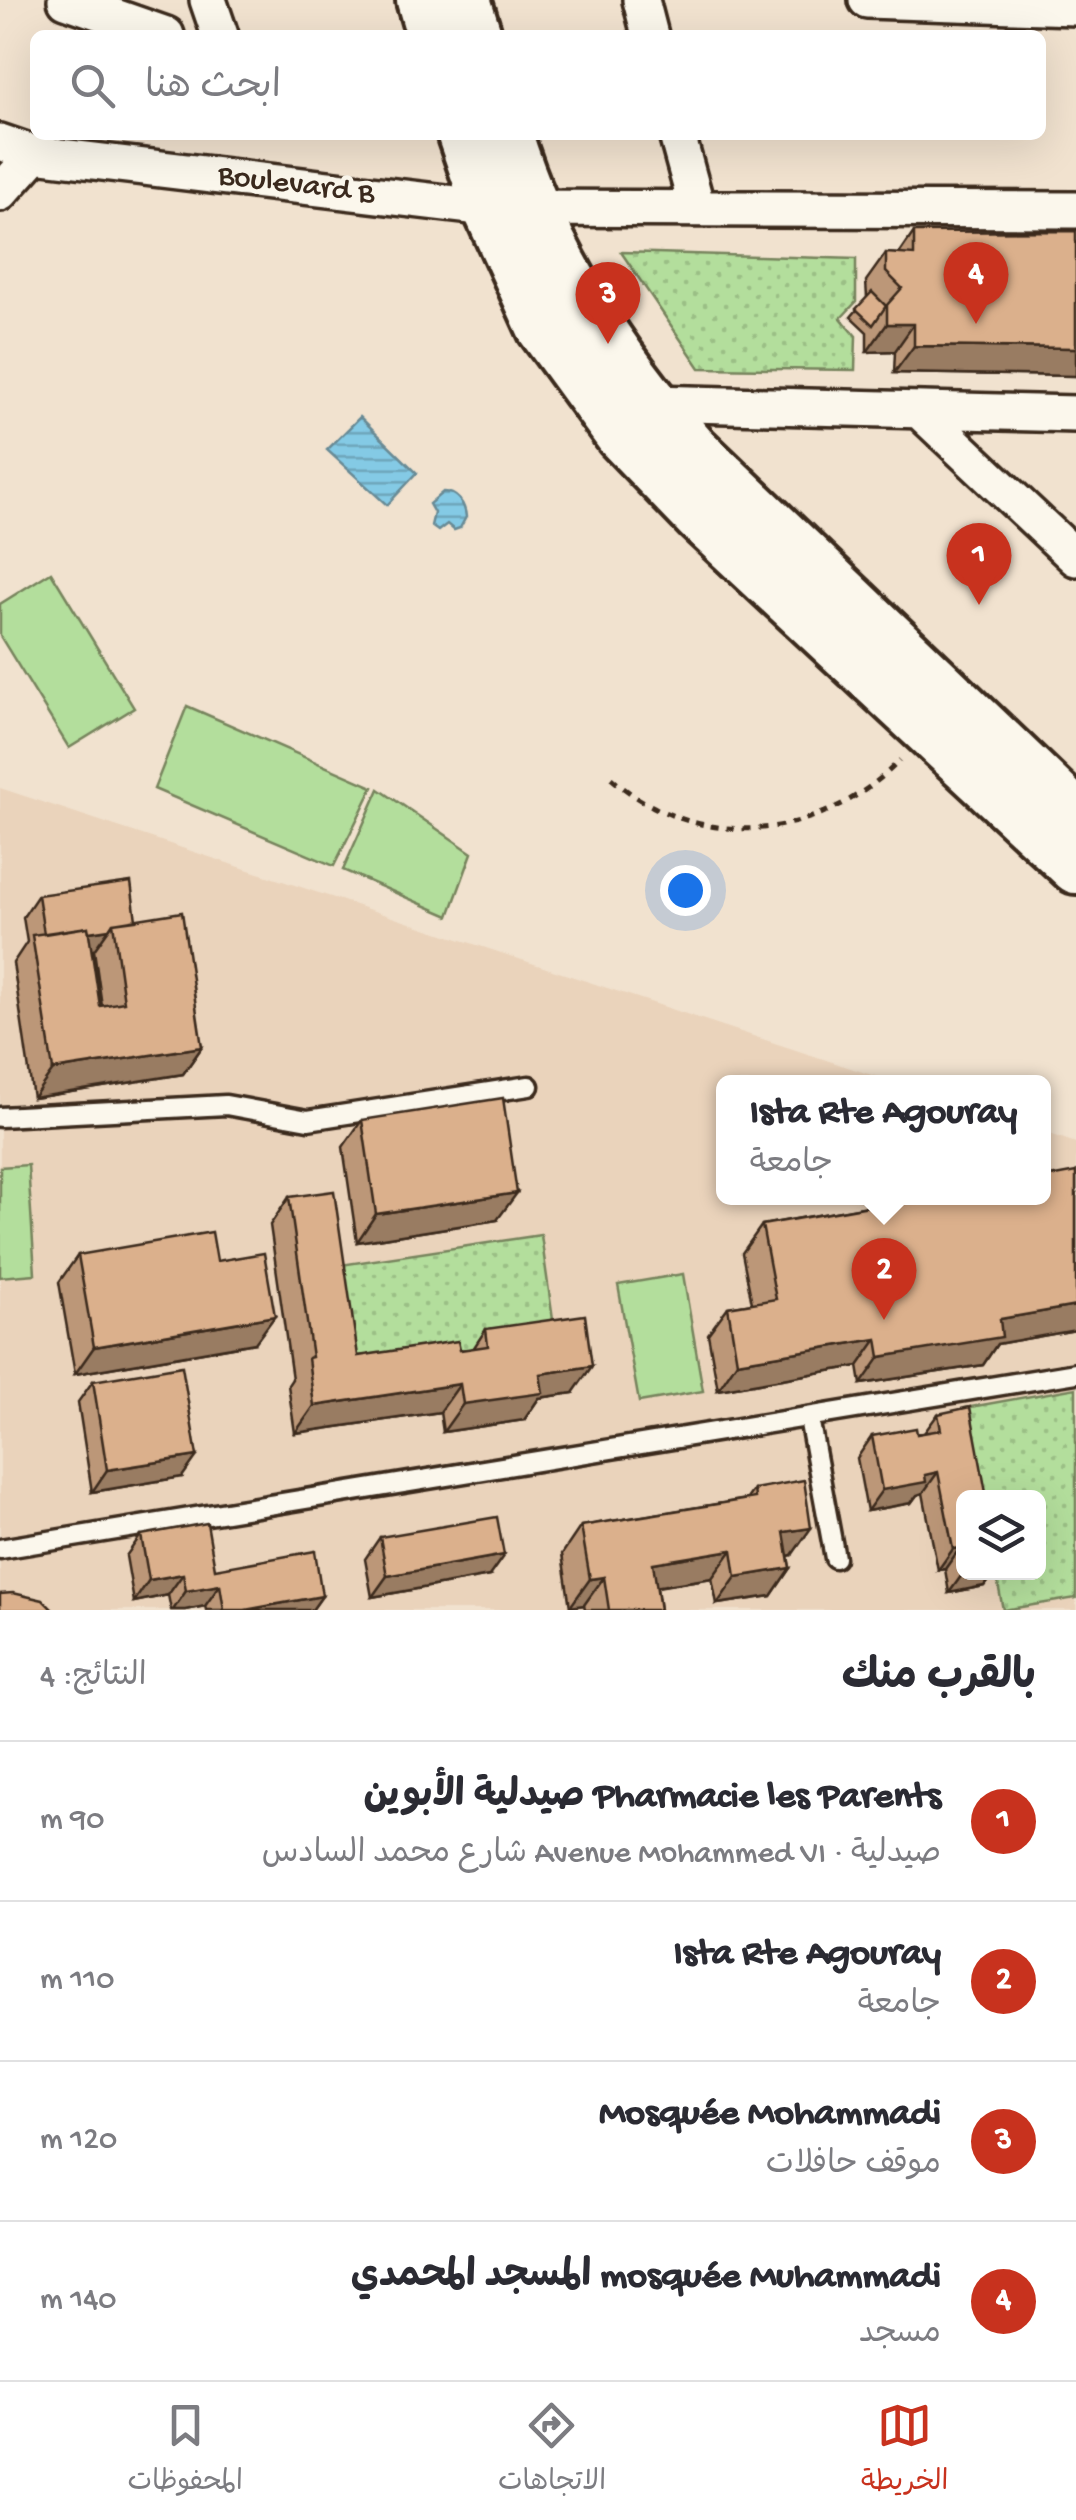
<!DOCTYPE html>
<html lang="ar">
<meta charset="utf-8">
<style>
:root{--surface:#fff;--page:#f7f7f7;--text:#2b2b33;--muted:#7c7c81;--line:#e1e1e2;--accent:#c8321e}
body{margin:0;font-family:"Gochi Hand","Playpen Sans Arabic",sans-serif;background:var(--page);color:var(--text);direction:rtl}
.controls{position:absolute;right:30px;bottom:30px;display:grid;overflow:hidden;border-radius:15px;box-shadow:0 10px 40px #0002}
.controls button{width:90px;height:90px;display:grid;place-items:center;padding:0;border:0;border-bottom:2px solid var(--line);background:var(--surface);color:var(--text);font:50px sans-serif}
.you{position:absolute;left:685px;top:890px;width:35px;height:35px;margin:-25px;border:8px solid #fff;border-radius:50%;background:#1a73e8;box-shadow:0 0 0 15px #1a73e833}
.badge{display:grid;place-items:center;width:65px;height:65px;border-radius:50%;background:var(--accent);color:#fff;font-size:32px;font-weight:700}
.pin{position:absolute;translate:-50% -82px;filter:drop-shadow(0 2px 5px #0008)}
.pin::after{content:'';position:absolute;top:52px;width:35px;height:30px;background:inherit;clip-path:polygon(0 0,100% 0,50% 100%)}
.popup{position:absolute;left:716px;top:1075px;width:335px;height:130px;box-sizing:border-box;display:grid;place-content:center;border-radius:15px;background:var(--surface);filter:drop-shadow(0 2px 8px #0005);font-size:32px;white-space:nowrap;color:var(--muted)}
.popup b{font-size:38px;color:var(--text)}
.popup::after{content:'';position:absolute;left:50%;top:100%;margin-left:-20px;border:20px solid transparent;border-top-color:var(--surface)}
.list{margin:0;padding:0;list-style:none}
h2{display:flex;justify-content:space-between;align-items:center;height:130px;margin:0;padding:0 40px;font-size:42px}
h2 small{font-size:32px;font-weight:400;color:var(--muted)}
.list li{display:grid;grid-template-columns:65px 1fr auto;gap:30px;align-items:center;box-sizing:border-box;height:160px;padding:0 40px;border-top:2px solid var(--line)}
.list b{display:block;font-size:38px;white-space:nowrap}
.list p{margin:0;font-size:32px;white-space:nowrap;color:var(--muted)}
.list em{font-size:32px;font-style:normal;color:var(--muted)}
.icon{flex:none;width:55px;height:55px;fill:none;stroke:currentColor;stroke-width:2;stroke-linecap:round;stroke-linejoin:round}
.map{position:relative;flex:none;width:1076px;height:1610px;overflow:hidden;direction:ltr}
.search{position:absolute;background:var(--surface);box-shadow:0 10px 40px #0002;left:30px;right:30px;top:30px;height:110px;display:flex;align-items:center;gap:25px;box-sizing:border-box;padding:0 35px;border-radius:15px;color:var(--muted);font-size:38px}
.sheet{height:770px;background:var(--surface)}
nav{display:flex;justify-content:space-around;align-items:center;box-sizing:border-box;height:140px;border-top:2px solid var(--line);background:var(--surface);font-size:28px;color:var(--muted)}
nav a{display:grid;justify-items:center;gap:5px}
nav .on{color:var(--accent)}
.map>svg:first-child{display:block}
</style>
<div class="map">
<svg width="1076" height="1610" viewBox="0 0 1076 1610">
<defs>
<pattern id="grass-dots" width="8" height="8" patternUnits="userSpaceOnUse" patternTransform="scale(2.5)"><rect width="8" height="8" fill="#b3de9c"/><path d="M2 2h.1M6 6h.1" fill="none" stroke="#9bbf86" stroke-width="1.8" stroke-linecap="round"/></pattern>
<pattern id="water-rules" width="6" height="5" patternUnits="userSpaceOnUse" patternTransform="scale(2.5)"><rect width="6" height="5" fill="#84cae5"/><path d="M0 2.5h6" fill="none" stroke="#6da4b9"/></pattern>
</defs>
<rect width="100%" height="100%" fill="#f1e2cf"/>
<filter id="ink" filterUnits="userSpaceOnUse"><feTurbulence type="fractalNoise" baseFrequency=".01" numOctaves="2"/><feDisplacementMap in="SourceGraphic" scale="20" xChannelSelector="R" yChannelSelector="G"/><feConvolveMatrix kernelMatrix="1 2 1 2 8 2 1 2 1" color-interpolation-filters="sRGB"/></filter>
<g filter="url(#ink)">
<!-- built -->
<path fill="#ead3bb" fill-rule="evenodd" d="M0,788L893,1082H724V1198H1044V1132L1076,1143V1610H0ZM964,1498H1038V1572H964Z"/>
<!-- grass -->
<path fill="url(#grass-dots)" stroke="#77845d" stroke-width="2.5" d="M621,252L856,259V302L841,318L856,336L855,370L700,368Z
M541,1235L556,1341L349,1372L334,1266Z
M1076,1388V1598L1003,1610L996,1573L1038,1572V1498L982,1497L965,1408Z"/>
<!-- park -->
<path fill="#b3de9c" stroke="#77845d" stroke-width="2.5" d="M51,572L134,708L69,748L0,636V604Z
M187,706L373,787L334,866L154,789Z
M379,789L472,853L449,916L343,870Z
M28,1165L35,1274L0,1277V1167Z
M683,1274L703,1391L639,1402L618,1285Z"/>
<!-- water -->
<path fill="url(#water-rules)" stroke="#678a95" stroke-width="2.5" d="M360,417L417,473L387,505L327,450Z
M443,492C457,492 465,504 466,517L460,528L454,530L447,524L438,531L431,526L434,513L429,504Z"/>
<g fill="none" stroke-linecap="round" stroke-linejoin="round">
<defs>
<path id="service" d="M0,1117L226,1105L308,1120L529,1086
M809,1418L835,1558
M0,1549L1076,1373"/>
<path id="minor" d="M66,0L166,35
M208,0L220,35
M641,0L650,35
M867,0L1076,7
M677,135L697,208
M0,142L35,154L488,208L1076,210
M0,193L35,154
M652,403L1076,414
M919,410L1076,558"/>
<path id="secondary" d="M422,0L432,35
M465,0L476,35
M463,135L488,208L543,329L621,436L699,517L1076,868
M507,135C543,251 611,358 691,447L1076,815"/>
</defs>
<!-- service casing -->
<use href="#service" stroke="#3b2a1e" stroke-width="25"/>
<!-- minor casing -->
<use href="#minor" stroke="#3b2a1e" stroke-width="42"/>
<!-- secondary casing -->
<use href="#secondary" stroke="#3b2a1e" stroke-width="58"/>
<!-- path -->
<path stroke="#3b2a1e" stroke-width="5" stroke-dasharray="8 8" stroke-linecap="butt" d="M611,778C698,854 821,842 900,760"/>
<!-- service -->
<use href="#service" stroke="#fbf7ec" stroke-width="18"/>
<!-- minor -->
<use href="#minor" stroke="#fbf7ec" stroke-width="35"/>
<!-- secondary -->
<use href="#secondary" stroke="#fbf7ec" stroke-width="50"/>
</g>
<!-- wall -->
<path fill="#bc9778" stroke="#3b2a1e" stroke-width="2.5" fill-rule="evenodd" d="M1076,231V376L894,373L895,351L867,352V332L851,317L867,298L866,281L886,253L899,254L914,232Z
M38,895L136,920L202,1047L183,1074L33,1098L13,963L27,942L23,917ZM94,950L102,1006H100L92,951Z
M362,1120L497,1220L357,1242L343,1147Z
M1076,1172V1330L997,1344L983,1365L861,1384L858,1366L718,1390L708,1334L728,1307L752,1303L742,1253L762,1225L868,1206L866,1198H1044Z
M289,1197L358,1356L473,1349L486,1329L573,1393L539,1398L524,1420L443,1432L440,1412L295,1433L288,1385L292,1379L270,1225Z
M78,1255L217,1261L255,1343L75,1374L59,1282Z
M93,1381L182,1477L92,1492L78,1402Z
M938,1414L964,1498V1572H994L984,1586L949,1593L945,1569L938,1570L923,1493L917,1495L911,1503L867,1511L857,1458L872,1436L924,1433Z
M754,1489L792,1555L788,1556L790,1568L771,1596L717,1604L712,1578L657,1587L660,1610H585L584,1605L570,1607L562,1554L581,1526L747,1499Z
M141,1535L215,1569L322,1596L312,1610H206L205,1606L185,1610H171L168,1595L134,1602L126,1556Z
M380,1537L489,1576L372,1597L365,1559Z"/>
<!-- shaded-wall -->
<path fill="#997b62" stroke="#3b2a1e" stroke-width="2.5" d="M887,324H914L895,351L867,352Z
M914,346L1076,348V376L894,373Z
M109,929L94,950L36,959L45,939Z
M202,1047L183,1074L33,1098L53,1070Z
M517,1193L497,1220L357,1242L376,1214Z
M1076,1306V1330L997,1344L983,1365L861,1384L880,1357L1000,1319Z
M275,1316L255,1343L75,1374L94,1347Z
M877,1339L858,1366L718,1390L737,1362Z
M592,1366L573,1393L539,1398L524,1420L443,1432L463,1404L540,1374Z
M460,1384L440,1412L295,1433L314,1406Z
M197,1456L182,1477L92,1492L107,1470Z
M938,1472L923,1493L917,1495L911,1503L867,1511L882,1490L925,1475Z
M811,1528L792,1555L765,1560L784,1532Z
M960,1548L945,1569L938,1570L953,1549Z
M732,1550L712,1578L634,1590L653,1563Z
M504,1555L489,1576L372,1597L387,1576Z
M790,1568L771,1596L717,1604L736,1577Z
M964,1572H994L984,1586L949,1593Z
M183,1574L168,1595L134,1602L149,1580Z
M604,1577L584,1605L570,1607L590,1579Z
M220,1585L205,1606L185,1610H173L186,1591Z
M322,1596L312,1610H245Z"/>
<!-- building -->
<path fill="#dbb08c" stroke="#3b2a1e" stroke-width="2.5" d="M1076,231V348L914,346V324H887V305L902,288L886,272V253L914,255V232Z
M872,292L886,306L873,325L856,309Z
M131,882L136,920L113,923L109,929L89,932L88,927L44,934L38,895Z
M182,912L202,1047L53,1070L32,935L88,927L100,1006L124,1002L113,923Z
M503,1098L517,1193L376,1214L362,1120Z
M1076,1172V1306L1000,1319L1002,1337L880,1357L877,1339L737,1362L728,1307L776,1299L762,1225L886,1203L885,1198H1044V1178Z
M334,1191L358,1356L458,1341L460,1350L488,1346L486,1329L585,1315L592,1366L540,1374L543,1393L463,1404L460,1384L314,1406L308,1358L312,1357L289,1197Z
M212,1232L217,1261L264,1253L275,1316L94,1347L78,1255Z
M182,1366L197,1456L107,1470L93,1381Z
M970,1407L987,1498H964V1567L960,1548L953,1549L938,1472L925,1475L926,1482L882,1490L872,1436L916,1428L917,1434L941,1430L938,1414Z
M804,1480L811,1528L784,1532L790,1568L736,1577L732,1550L653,1563L660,1610H609L604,1577L590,1579L581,1526L755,1498L754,1489Z
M497,1517L504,1555L387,1576L380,1537Z
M207,1523L215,1569L315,1551L322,1596L245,1610H224L220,1585L186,1591L183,1574L149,1580L141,1535Z
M13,1593L43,1600L53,1610H0V1594Z"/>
</g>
<g text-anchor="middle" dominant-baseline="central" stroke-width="9" stroke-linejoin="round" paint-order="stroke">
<!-- street labels -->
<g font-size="32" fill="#3b2a1e" stroke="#fbf7ec">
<text transform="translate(296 186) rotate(7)">Boulevard B</text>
</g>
</g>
</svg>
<div class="controls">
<button><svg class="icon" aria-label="layers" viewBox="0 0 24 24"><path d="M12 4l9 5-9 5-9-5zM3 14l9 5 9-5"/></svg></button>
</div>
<div class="you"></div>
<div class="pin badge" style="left:979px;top:605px">1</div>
<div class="pin badge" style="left:884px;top:1320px">2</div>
<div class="popup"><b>Ista Rte Agouray</b>جامعة</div>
<div class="pin badge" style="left:608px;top:344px">3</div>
<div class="pin badge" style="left:976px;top:324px">4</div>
<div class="search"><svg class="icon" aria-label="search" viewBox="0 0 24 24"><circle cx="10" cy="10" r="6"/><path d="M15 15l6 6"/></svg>ابحث هنا</div>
</div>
<section class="sheet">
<h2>بالقرب منك<small>النتائج: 4</small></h2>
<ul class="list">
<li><span class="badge">1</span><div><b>Pharmacie les Parents صيدلية الأبوين</b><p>صيدلية · Avenue Mohammed VI شارع محمد السادس</p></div><em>90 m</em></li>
<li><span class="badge">2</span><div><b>Ista Rte Agouray</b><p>جامعة</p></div><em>110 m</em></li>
<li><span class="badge">3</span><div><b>Mosquée Mohammadi</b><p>موقف حافلات</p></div><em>120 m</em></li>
<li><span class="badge">4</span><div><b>mosquée Muhammadi المسجد المحمدي</b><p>مسجد</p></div><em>140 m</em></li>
</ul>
</section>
<nav>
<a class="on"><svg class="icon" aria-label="map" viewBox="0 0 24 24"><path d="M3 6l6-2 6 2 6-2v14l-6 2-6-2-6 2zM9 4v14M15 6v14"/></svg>الخريطة</a>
<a><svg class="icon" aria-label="directions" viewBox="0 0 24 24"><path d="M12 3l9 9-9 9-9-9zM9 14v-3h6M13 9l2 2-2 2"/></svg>الاتجاهات</a>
<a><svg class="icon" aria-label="saved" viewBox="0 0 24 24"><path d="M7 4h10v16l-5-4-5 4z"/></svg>المحفوظات</a>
</nav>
